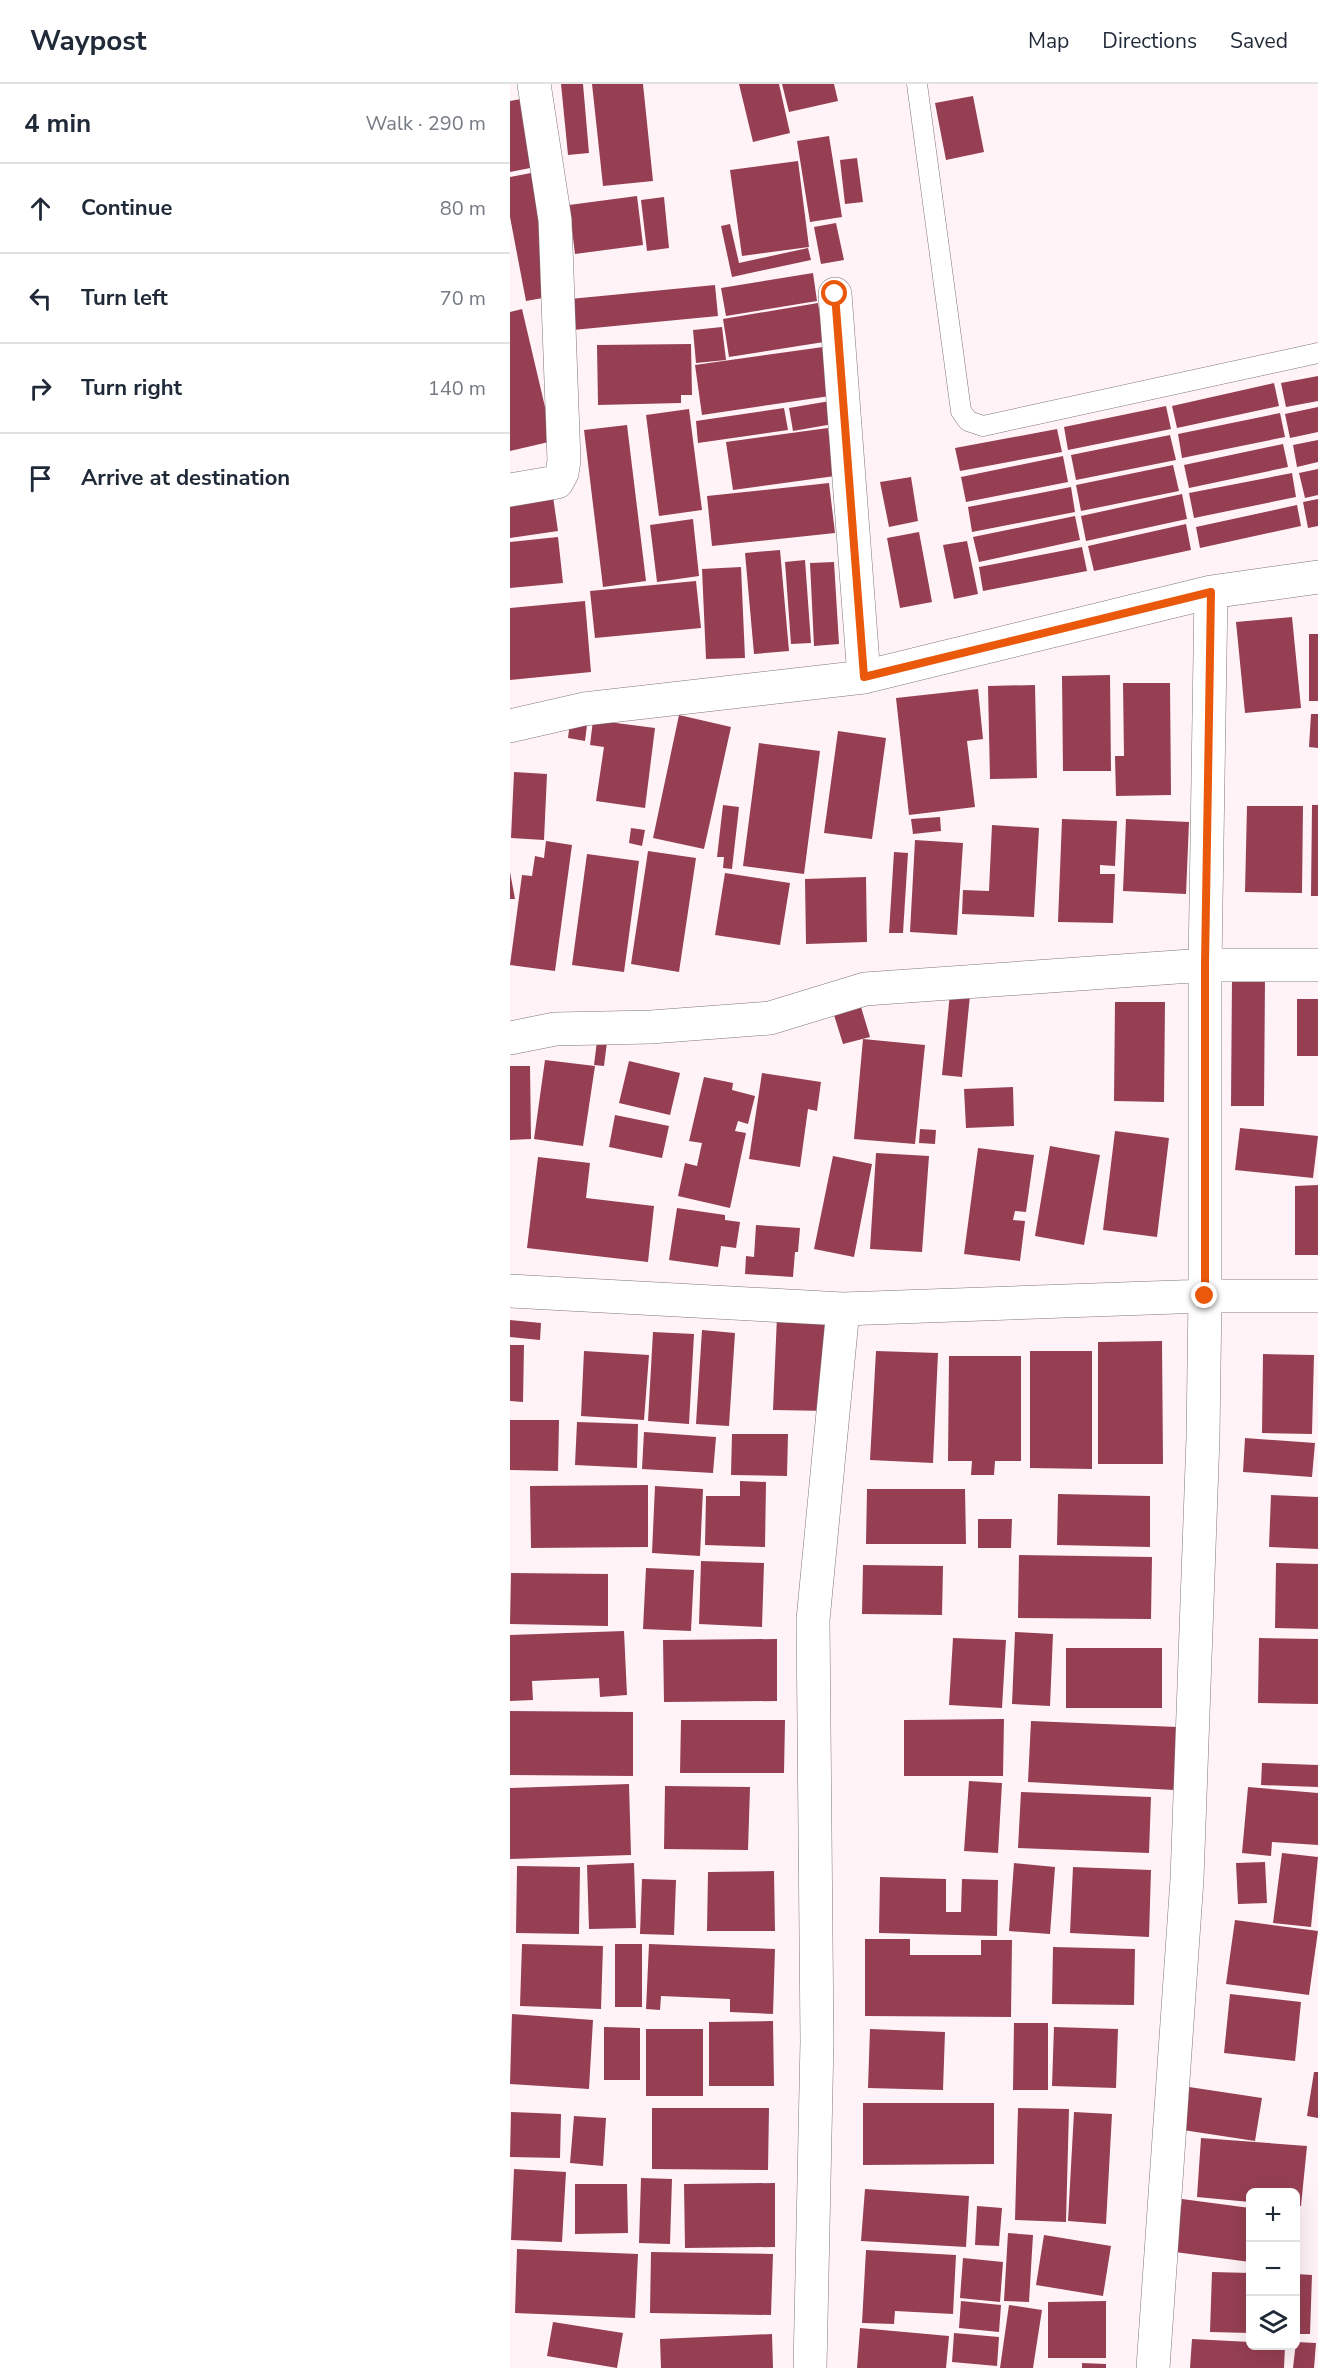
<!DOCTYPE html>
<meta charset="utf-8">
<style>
:root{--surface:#fff;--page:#f2f2f3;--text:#1f2937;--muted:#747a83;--line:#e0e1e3}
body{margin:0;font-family:"Nunito Sans",sans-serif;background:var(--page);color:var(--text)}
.controls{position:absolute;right:18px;bottom:18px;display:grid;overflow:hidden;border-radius:9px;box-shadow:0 6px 24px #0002}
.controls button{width:54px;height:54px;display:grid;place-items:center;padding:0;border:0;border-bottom:2px solid var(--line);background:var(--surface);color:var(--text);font:30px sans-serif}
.stop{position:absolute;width:18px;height:18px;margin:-14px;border:4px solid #ea580c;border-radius:50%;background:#fff}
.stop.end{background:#ea580c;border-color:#fff;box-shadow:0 2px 6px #0008}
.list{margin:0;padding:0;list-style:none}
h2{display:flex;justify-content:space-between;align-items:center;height:78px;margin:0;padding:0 24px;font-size:26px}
h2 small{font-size:20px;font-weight:400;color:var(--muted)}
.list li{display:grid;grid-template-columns:39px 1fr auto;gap:18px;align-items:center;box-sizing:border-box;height:90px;padding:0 24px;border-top:2px solid var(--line)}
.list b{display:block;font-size:22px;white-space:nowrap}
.list em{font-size:20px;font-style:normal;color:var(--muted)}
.icon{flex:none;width:33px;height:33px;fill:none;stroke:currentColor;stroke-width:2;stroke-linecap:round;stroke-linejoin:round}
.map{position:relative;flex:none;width:808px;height:2284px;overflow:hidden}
header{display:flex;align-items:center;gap:36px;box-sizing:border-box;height:84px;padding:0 30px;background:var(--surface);border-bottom:2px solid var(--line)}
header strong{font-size:28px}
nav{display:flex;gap:33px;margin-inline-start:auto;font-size:21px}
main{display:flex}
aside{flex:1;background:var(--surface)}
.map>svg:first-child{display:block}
</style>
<header>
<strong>Waypost</strong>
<nav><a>Map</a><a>Directions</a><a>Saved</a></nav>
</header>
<main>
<aside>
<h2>4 min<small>Walk · 290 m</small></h2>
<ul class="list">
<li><svg class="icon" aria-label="ahead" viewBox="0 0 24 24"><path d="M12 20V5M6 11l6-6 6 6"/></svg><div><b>Continue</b></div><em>80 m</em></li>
<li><svg class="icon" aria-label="left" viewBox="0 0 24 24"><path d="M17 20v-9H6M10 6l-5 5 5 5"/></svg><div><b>Turn left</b></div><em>70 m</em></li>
<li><svg class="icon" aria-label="right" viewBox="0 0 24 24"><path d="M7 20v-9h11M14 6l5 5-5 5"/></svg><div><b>Turn right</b></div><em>140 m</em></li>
<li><svg class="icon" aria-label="arrive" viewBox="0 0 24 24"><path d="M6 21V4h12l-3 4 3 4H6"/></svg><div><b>Arrive at destination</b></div></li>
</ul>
</aside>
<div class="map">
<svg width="808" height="2284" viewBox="0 0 808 2284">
<rect width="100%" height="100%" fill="#fff3f8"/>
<!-- building -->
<path fill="#963f52" d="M51,0H73L79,69L58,71Z
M82,0H133L143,97L93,102Z
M229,0H269L280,49L243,58Z
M272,0H324L328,17L279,28Z
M463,12L474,68L436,76L425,19Z
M22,13L35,81L0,88V17Z
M319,52L332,133L300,138L287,57Z
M347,74L353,118L335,120L330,76Z
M288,77L299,163L232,172L220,86Z
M21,89L44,212L16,217L0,133V93Z
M127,112L133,161L65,170L59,121Z
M154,113L159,164L137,167L131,116Z
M326,139L334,176L311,180L304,143Z
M220,140L229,179L298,164L301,176L222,193L211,142Z
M303,189L307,217L216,232L211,204Z
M205,201L208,232L63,246L60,215Z
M308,219L314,258L219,273L213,235Z
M12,225L43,357L0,367V228Z
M212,243L216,276L186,279L183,246Z
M181,260L182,311H171V319L88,321L87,261Z
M313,263L320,312L192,331L185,281Z
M808,292V317L776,323L771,299Z
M764,299L769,322L667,344L662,322Z
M320,317L323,340L283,347L279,324Z
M656,322L661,345L558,366L554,343Z
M808,323V348L780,354L775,330Z
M274,324L278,346L188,359L186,337Z
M179,325L192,426L149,432L136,331Z
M770,329L775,353L672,374L668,350Z
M117,341L136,497L93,503L74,346Z
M318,344L325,392L223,406L216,358Z
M547,345L552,368L450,387L445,364Z
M660,351L666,376L566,396L561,371Z
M808,356V378L787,383L783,361Z
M773,360L778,383L679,404L674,381Z
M553,372L558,398L456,418L451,393Z
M663,381L669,407L571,427L566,401Z
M808,385V411L795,414L789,389Z
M782,389L786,413L684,434L679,409Z
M401,393L408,437L379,443L370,398Z
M319,399L325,449L202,462L197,412Z
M561,403L565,428L462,448L458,423Z
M42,406L48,447L0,454V412Z
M672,410L677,435L576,457L571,432Z
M808,415V442L798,444L793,418Z
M787,421L791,442L690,464L686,443Z
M565,432L570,456L469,478L463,453Z
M183,435L189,492L147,498L140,441Z
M676,440L681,466L584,487L578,462Z
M409,448L422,518L390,524L377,454Z
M48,453L53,499L0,504V458Z
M457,457L468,510L444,515L433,461Z
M572,463L577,487L473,507L469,483Z
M270,466L279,567L244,570L235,469Z
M295,476L301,559L281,560L275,478Z
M324,478L329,560L304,562L300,479Z
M231,483L235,574L196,575L192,485Z
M186,497L191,544L85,554L80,507Z
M75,517L81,588L0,596V524Z
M782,533L791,624L735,629L726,538Z
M799,550H808V617H799Z
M600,591L601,687H553L552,592Z
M613,599H660L661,711L606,712L605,672H614Z
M525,601L527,694L480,695L478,602Z
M468,605L473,655L457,657L465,723L399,731L386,614Z
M801,630H808V664L799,663Z
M169,631L221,643L194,765L143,754Z
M83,636L145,644L135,724L86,717L94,663L80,661Z
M60,638L77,641L75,657L58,654Z
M328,647L376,654L362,755L314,749Z
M249,659L310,667L294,790L233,782Z
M4,688L37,690L34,756L1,754Z
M213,721L229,723L222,785L213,784L214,773H207Z
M802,721H808V812H801Z
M737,722H793L792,809L735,808Z
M430,733L431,747L403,750L401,735Z
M552,735L607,737L605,782L590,781V790H605L603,839L548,838Z
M616,735L679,738L676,810L613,807Z
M482,741L529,744L524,833L452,830L453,806L479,807Z
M121,744L135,746L132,762L119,759Z
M405,756L453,759L447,851L400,848Z
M36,757L62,761L45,887L0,881L12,791L22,792L25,772L34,774Z
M138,767L186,774L169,888L121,880Z
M384,768L398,769L393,849H379Z
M77,770L129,777L114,888L62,881Z
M0,788L5,815H0Z
M215,789L280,799L270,861L205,851Z
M356,793L357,858L296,860L295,795Z
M722,893L755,894L754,1022H721Z
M440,909L460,911L452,993L432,991Z
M787,915H808V972H787Z
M605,918H655L654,1018L604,1017Z
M351,923L360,953L333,960L324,931Z
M353,955L415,961L405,1060L344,1055Z
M87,957L97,958L94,982L84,981Z
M35,976L85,982L73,1062L24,1055Z
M119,977L170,989L160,1031L109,1019Z
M0,982H20L21,1055L0,1056Z
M252,989L311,998L307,1027L298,1025L290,1083L239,1075Z
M194,993L223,999L222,1006L245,1012L238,1040L228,1037L225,1047L236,1049L220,1124L168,1112L175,1079L187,1082L192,1059L179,1057Z
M503,1003L504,1042L456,1044L454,1005Z
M105,1031L159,1042L152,1074L99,1063Z
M730,1044L808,1052L803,1094L725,1086Z
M410,1045L426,1046L425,1060L409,1059Z
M605,1047L659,1054L647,1153L593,1146Z
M540,1062L590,1071L574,1161L525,1152Z
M468,1064L524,1071L516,1128L505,1127L503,1136L515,1137L510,1177L454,1170Z
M366,1069L419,1072L412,1168L360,1165Z
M323,1072L362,1080L344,1173L304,1165Z
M28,1073L80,1079L76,1114L144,1122L138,1178L17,1164Z
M808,1101V1171H785V1102Z
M167,1124L215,1131V1136L230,1138L226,1164L211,1162L208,1183L159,1176Z
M246,1141L290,1144L288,1168H285L283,1193L235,1190L236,1172L244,1173Z
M267,1232L324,1234L321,1327L263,1326Z
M0,1236L31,1239L30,1256L0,1253Z
M192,1246L225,1249L219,1342L186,1340Z
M143,1248L184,1250L179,1340L138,1337Z
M652,1257L653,1380H588V1258Z
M0,1261H14L13,1318L0,1317Z
M74,1267L139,1271L134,1336L71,1332Z
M366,1267L428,1269L423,1379L360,1376Z
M520,1267H582V1385L520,1384Z
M753,1270L804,1271L802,1350L752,1349Z
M439,1272H511V1377H485L484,1391H461L462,1377H438Z
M0,1336H49L48,1387L0,1386Z
M67,1338L128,1340L127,1384L65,1381Z
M134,1348L206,1353L203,1389L132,1385Z
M222,1350H278L277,1392L221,1391Z
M735,1354L805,1359L802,1393L733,1388Z
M230,1397L256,1398L255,1463L195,1461L196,1412H230Z
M138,1401V1463L21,1464L20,1402Z
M145,1402L193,1405L190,1472L142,1469Z
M357,1405H455L456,1460H356Z
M548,1410L640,1412V1463L547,1461Z
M761,1411L808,1413V1465L759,1463Z
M468,1435H502L501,1464H468Z
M509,1471L642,1473L641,1535L508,1534Z
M191,1477L254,1479L252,1543L189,1540Z
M766,1479L808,1480V1545L765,1544Z
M353,1481L433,1482L432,1531L352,1530Z
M136,1484L184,1486L181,1547L133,1545Z
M1,1489L98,1490V1542L0,1540Z
M114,1547L117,1611L90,1613L89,1594L22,1597L23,1616L0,1617V1551Z
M505,1548L543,1550L540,1622L502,1620Z
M443,1554L496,1556L492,1624L439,1621Z
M749,1554L808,1555V1620L748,1619Z
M267,1555V1617L154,1618L153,1556Z
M556,1564H652V1624H556Z
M0,1627L123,1628V1692L0,1691Z
M494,1635L493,1692H394V1636Z
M171,1636H275L274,1689H170Z
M521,1637L667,1643L664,1706L518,1698Z
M752,1679L808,1681V1703L751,1701Z
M459,1697L492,1699L488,1769L454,1767Z
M119,1700L121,1771L0,1775V1704Z
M155,1702L240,1703L238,1766L154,1765Z
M738,1703L808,1709V1761L762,1758L761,1772L732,1769Z
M511,1708L641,1713L639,1769L508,1764Z
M772,1769L808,1773L801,1843L763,1839Z
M755,1778L757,1819L728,1820L726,1779Z
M124,1779L126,1844L79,1845L77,1781Z
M504,1779L545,1783L540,1850L499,1847Z
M7,1782L70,1783L69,1850L6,1849Z
M563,1783L641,1786L639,1853L560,1849Z
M264,1787L265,1847H197L198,1788Z
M370,1793L436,1795V1828H451L452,1795L488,1796L487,1852L369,1849Z
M132,1795L166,1796L164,1851L130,1850Z
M725,1836L808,1847L799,1911L716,1900Z
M355,1855H400V1871H471V1856H502L501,1933L355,1932Z
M12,1860L93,1862L91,1925L10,1922Z
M105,1860H132V1923H105Z
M139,1860L265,1865L263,1930L220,1928V1915L151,1912L150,1926L136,1925Z
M543,1863L625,1865L624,1921L542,1920Z
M720,1910L791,1918L785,1977L714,1969Z
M2,1930L83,1936L79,2005L0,2000Z
M263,1937L264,2002H199V1938Z
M504,1939H538V2006H503Z
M94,1943L130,1944V1996H94Z
M544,1943L608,1945L606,2004L542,2002Z
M136,1945H193V2012H136Z
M360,1945L435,1948L433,2006L358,2004Z
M804,1988H808V2034L797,2032Z
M679,2003L752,2014L745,2057L673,2046Z
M353,2019H484V2080L353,2081Z
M142,2024H259L258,2086L142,2085Z
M508,2024L559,2025L556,2138L505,2136Z
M1,2028L51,2030L50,2074L0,2073Z
M564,2028L602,2030L596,2140L558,2137Z
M64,2032L96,2034L93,2082L60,2079Z
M691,2054L797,2062L791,2122H786V2108H740V2118L687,2113Z
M4,2085L56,2088L52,2158L1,2156Z
M131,2094L162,2095L160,2160L129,2159Z
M265,2099V2163L175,2164L174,2100Z
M65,2100H117L118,2149L65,2150Z
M355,2105L459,2112L456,2163L351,2157Z
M672,2115L740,2124V2178L665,2168Z
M467,2122L492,2124L489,2162L465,2161Z
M498,2149L523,2151L519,2218L494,2217Z
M534,2151L601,2162L593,2212L526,2201Z
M7,2165L128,2170L125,2234L5,2229Z
M356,2166L446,2171L443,2230L385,2227L384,2240L352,2239Z
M141,2168L263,2170L261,2231L140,2229Z
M453,2174L493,2178L490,2218L450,2214Z
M702,2188L740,2189V2249L700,2248Z
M786,2190L802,2191L800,2250H786Z
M451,2217L491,2221L489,2248L449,2244Z
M596,2217V2274H538V2218Z
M499,2221L532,2226L523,2284H490Z
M43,2238L113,2249L107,2284L37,2272Z
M350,2244L439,2252L436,2284H347Z
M444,2249L489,2253L487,2282L442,2278Z
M262,2250L263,2284H151L150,2255Z
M682,2255L740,2258V2262H775L774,2284H680Z
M786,2258L806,2259L804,2284H783Z
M572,2279L596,2280V2284H572Z"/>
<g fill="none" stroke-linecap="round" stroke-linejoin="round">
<defs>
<path id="service" d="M407,0L451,327L458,337L473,342L808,269"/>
<path id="minor" d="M325,210L354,593
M0,406L47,398L52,389L54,377L45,136L24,0
M0,642L74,625L354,593L701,508L808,493
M0,954L45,945L141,943L260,934L355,905L695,881H808
M0,1207L333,1225L695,1212H808
M300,2284L307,1957L303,1536L333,1225
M643,2284L677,1795L693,1353L695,1212V881L701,508"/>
</defs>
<!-- service casing -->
<use href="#service" stroke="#80767a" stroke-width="21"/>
<!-- minor casing -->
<use href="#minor" stroke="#80767a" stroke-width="34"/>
<!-- service -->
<use href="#service" stroke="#fff" stroke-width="20"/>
<!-- minor -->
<use href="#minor" stroke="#fff" stroke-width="33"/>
</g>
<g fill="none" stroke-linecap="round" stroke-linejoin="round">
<!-- route -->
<path stroke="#ea580c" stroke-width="8" d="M325,210L354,593L701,508L695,881V1212"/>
</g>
</svg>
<div class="controls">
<button>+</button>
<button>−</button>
<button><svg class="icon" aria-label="layers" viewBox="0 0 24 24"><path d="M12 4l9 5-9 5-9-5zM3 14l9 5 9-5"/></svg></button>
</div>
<div class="stop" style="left:325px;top:210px"></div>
<div class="stop end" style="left:695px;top:1212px"></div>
</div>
</main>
